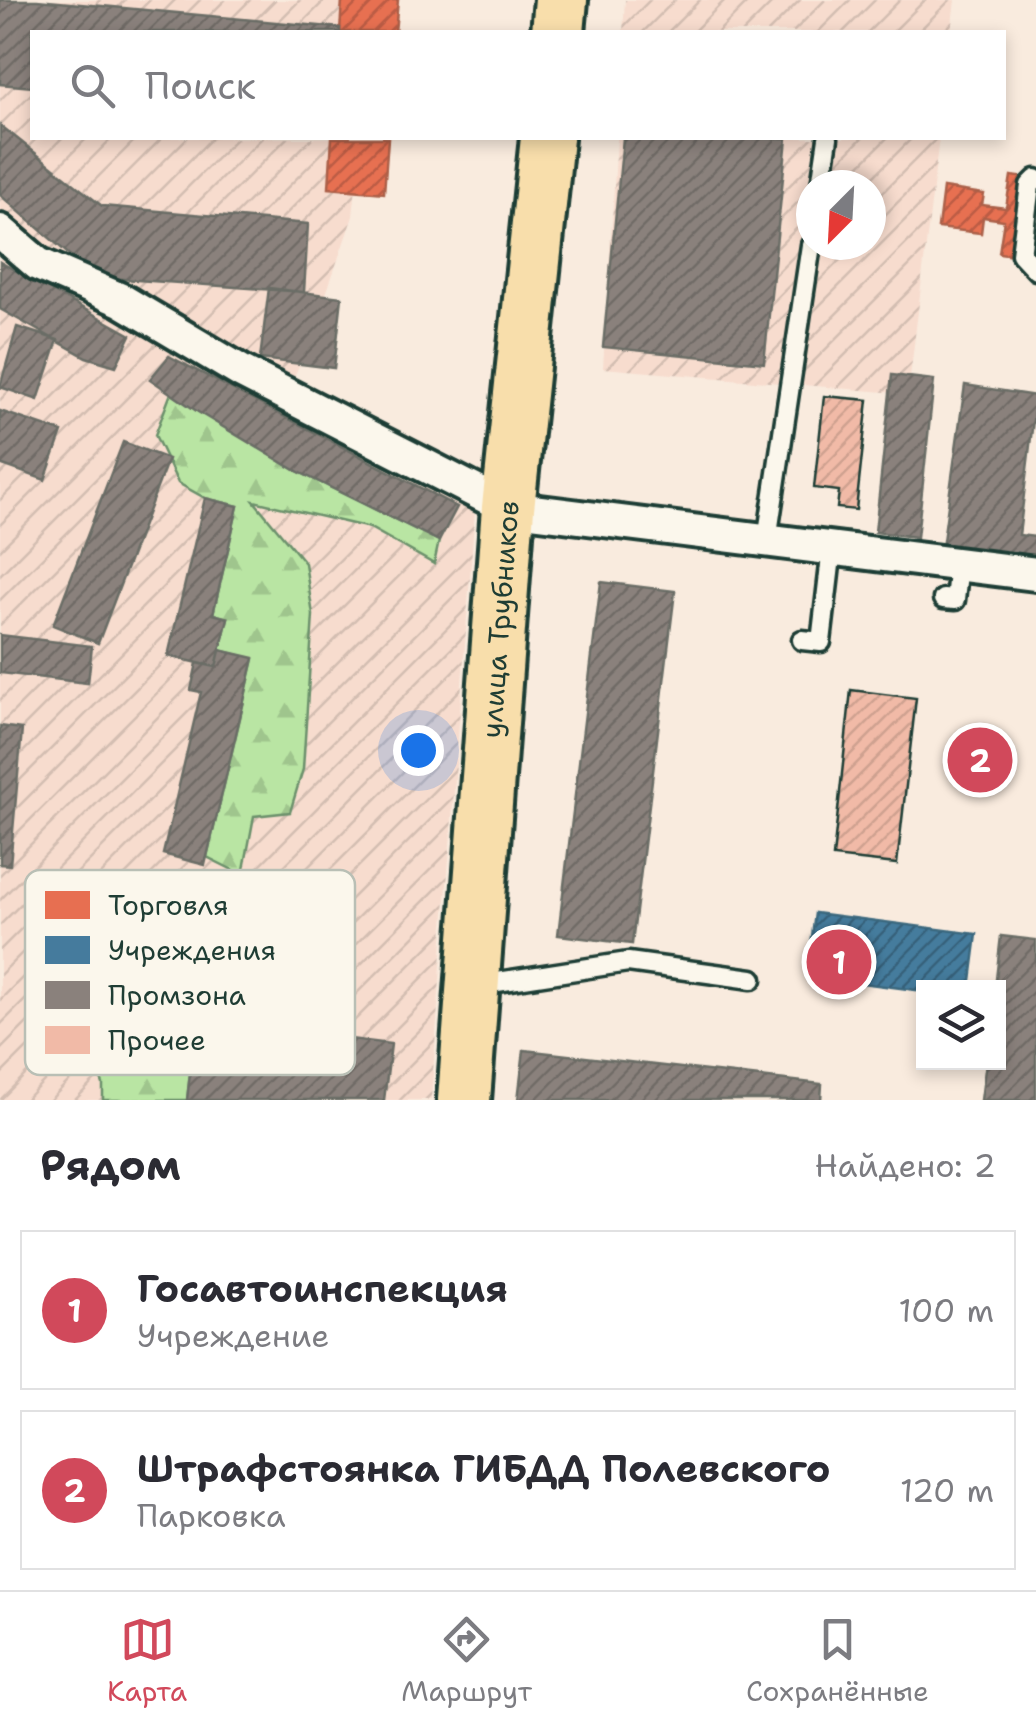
<!DOCTYPE html>
<html lang="ru">
<meta charset="utf-8">
<style>
:root{--surface:#fff;--page:#f2f2f3;--text:#2b2b33;--muted:#7c7c81;--line:#e1e1e2;--accent:#d1495b}
body{margin:0;font-family:"Shantell Sans",sans-serif;background:var(--page);color:var(--text)}
.controls{position:absolute;right:30px;bottom:30px;display:grid;overflow:hidden;border-radius:0px;box-shadow:0 5px 15px #0003}
.controls button{width:90px;height:90px;display:grid;place-items:center;padding:0;border:0;border-bottom:2px solid var(--line);background:var(--surface);color:var(--text);font:50px sans-serif}
.compass{position:absolute;left:796px;top:170px;width:90px;height:90px;border-radius:50%;background:var(--surface);box-shadow:0 5px 15px #0003;rotate:204deg}
.you{position:absolute;left:418px;top:750px;width:35px;height:35px;margin:-25px;border:8px solid #fff;border-radius:50%;background:#1a73e8;box-shadow:0 0 0 15px #1a73e833}
.badge{display:grid;place-items:center;width:65px;height:65px;border-radius:50%;background:var(--accent);color:#fff;font-size:32px;font-weight:700}
.pin{position:absolute;translate:-50% -50%;border:5px solid #fff;box-shadow:0 2px 10px #0006}
.list{margin:0;padding:0;list-style:none}
h2{display:flex;justify-content:space-between;align-items:center;height:130px;margin:0;padding:0 40px;font-size:42px}
h2 small{font-size:32px;font-weight:400;color:var(--muted)}
.list li{display:grid;grid-template-columns:65px 1fr auto;gap:30px;align-items:center;box-sizing:border-box;height:160px;margin:0 20px 20px;padding:0 20px;border:2px solid var(--line);border-radius:0px}
.list b{display:block;font-size:38px;white-space:nowrap}
.list p{margin:0;font-size:32px;white-space:nowrap;color:var(--muted)}
.list em{font-size:32px;font-style:normal;color:var(--muted)}
.icon{flex:none;width:55px;height:55px;fill:none;stroke:currentColor;stroke-width:2;stroke-linecap:round;stroke-linejoin:round}
.map{position:relative;flex:none;width:1036px;height:1100px;overflow:hidden}
.search{position:absolute;background:var(--surface);box-shadow:0 5px 15px #0003;left:30px;right:30px;top:30px;height:110px;display:flex;align-items:center;gap:25px;box-sizing:border-box;padding:0 35px;border-radius:0px;color:var(--muted);font-size:38px}
.sheet{height:490px;background:var(--surface)}
nav{display:flex;justify-content:space-around;align-items:center;box-sizing:border-box;height:140px;border-top:2px solid var(--line);background:var(--surface);font-size:28px;color:var(--muted)}
nav a{display:grid;justify-items:center;gap:5px}
nav .on{color:var(--accent)}
.map>svg:first-child{display:block}
</style>
<div class="map">
<svg width="1036" height="1100" viewBox="0 0 1036 1100">
<defs>
<pattern id="industrial-furrows" width="10" height="10" patternUnits="userSpaceOnUse" patternTransform="scale(2.5)"><rect width="10" height="10" fill="#f7dcce"/><path d="M-1 1l2-2M0 10L10 0M9 11l2-2" fill="none" stroke="#d3beb2"/></pattern>
<pattern id="forest-firs" width="22" height="20" patternUnits="userSpaceOnUse" patternTransform="scale(2.5)"><rect width="22" height="20" fill="#b9e5a3"/><path d="M5 1l3.5 6h-7zM16 11l3.5 6h-7z" fill="#9fc58d"/></pattern>
<pattern id="shops-hatch" width="6" height="6" patternUnits="userSpaceOnUse" patternTransform="scale(2.5)"><rect width="6" height="6" fill="#e76f51"/><path d="M-1 1l2-2M0 6l6-6M5 7l2-2" fill="none" stroke="#bb5c44"/></pattern>
<pattern id="public-hatch" width="6" height="6" patternUnits="userSpaceOnUse" patternTransform="scale(2.5)"><rect width="6" height="6" fill="#457b9d"/><path d="M-1 1l2-2M0 6l6-6M5 7l2-2" fill="none" stroke="#36617a"/></pattern>
<pattern id="industry-hatch" width="6" height="6" patternUnits="userSpaceOnUse" patternTransform="scale(2.5)"><rect width="6" height="6" fill="#8a817c"/><path d="M-1 1l2-2M0 6l6-6M5 7l2-2" fill="none" stroke="#706b66"/></pattern>
<pattern id="building-hatch" width="6" height="6" patternUnits="userSpaceOnUse" patternTransform="scale(2.5)"><rect width="6" height="6" fill="#f1baa7"/><path d="M-1 1l2-2M0 6l6-6M5 7l2-2" fill="none" stroke="#cea190"/></pattern>
</defs>
<rect width="100%" height="100%" fill="#f9ebde"/>
<filter id="ink" filterUnits="userSpaceOnUse"><feTurbulence type="fractalNoise" baseFrequency=".01" numOctaves="2"/><feDisplacementMap in="SourceGraphic" scale="20" xChannelSelector="R" yChannelSelector="G"/><feConvolveMatrix kernelMatrix="1 2 1 2 8 2 1 2 1" color-interpolation-filters="sRGB"/></filter>
<g filter="url(#ink)">
<!-- industrial -->
<path fill="url(#industrial-furrows)" fill-rule="evenodd" d="M0,0H385L375,7L372,32H32V138H361L353,216L308,346L283,401L475,509L431,1100H0Z
M625,0H955L951,32H623Z
M617,138H939L908,394L603,368ZM811,185H871V245H811Z"/>
<!-- forest -->
<path fill="url(#forest-firs)" stroke="#6c916c" stroke-width="2.5" d="M171,393L295,470L439,541L434,564L370,528L254,501L305,563L313,615L303,769L290,812L254,816L243,875L207,857L254,659L220,650L228,618L213,614L238,506L205,498L178,483L155,435Z
M198,898L225,904L241,923L227,980L196,1020L187,1100H103V1084L91,1054L101,1024L168,1014L186,970L178,947L177,918Z"/>
<!-- shops -->
<path fill="url(#shops-hatch)" stroke="#ab6048" stroke-width="2.5" d="M342,0H398L395,32H340Z
M332,138H388L384,193L329,188Z
M1011,176L1036,179L1034,258L999,253L1004,220L983,217L981,233L938,228L943,188L984,194L982,205L1006,208Z"/>
<!-- public -->
<path fill="url(#public-hatch)" stroke="#3a687e" stroke-width="2.5" d="M815,913L977,934L970,988H924V991L807,976Z"/>
<!-- industry -->
<path fill="url(#industry-hatch)" stroke="#6a6d66" stroke-width="2.5" d="M0,0H37L340,28V32H32V87L0,84Z
M0,125L102,206L308,224L304,292L95,277L0,195Z
M623,138H787L764,363L603,347Z
M0,262L131,335L116,366L86,357L0,309Z
M269,288L342,297L334,368L260,359Z
M17,327L58,340L38,400L0,387Z
M169,356L457,507L439,541L295,470L198,412L150,379Z
M892,375L934,380L917,537L875,532Z
M965,385L1036,396L1019,535L1036,537V562L942,548Z
M0,411L62,432L45,480L0,464Z
M123,442L168,459L98,643L53,625Z
M205,498L238,506L213,614L228,618L216,667L168,656Z
M601,582L675,591L632,944L558,935Z
M0,635L92,646L88,683L0,673Z
M220,650L254,658L205,865L163,854L201,692L191,690L197,663L216,667Z
M0,726L22,729L10,865L0,864Z
M1001,936L1036,940V1100H981L986,1062H998V988H995Z
M196,1020L391,1044L384,1100H187Z
M524,1050L822,1084L821,1100H518Z"/>
<!-- building -->
<path fill="url(#building-hatch)" stroke="#1f3d34" stroke-width="2.5" d="M824,396L868,400L856,510L837,508L839,491L814,488Z
M851,690L916,698L897,864L833,857Z"/>
<g fill="none" stroke-linecap="round" stroke-linejoin="round">
<defs>
<path id="service" d="M1036,179L1030,185L1021,254L1036,270
M821,185L828,138
M767,540L811,245
M943,599L955,600L959,564
M802,640L821,642L832,548
M478,985L628,962L752,979"/>
<path id="minor" d="M0,231L38,264L121,300L242,372L508,508L1036,574"/>
<g id="primary">
<path d="M558,32L561,0"/>
<path id="s1" d="M464,1100L508,508L547,138"/>
</g>
</defs>
<!-- service casing -->
<use href="#service" stroke="#1f3d34" stroke-width="25"/>
<!-- minor casing -->
<use href="#minor" stroke="#1f3d34" stroke-width="40"/>
<!-- primary casing -->
<use href="#primary" stroke="#1f3d34" stroke-width="60"/>
<!-- service -->
<use href="#service" stroke="#fbf7ec" stroke-width="18"/>
<!-- minor -->
<use href="#minor" stroke="#fbf7ec" stroke-width="32"/>
<!-- primary -->
<use href="#primary" stroke="#f8deab" stroke-width="52"/>
</g>
</g>
<g text-anchor="middle" dominant-baseline="central" stroke-width="10" stroke-linejoin="round" paint-order="stroke">
<!-- street labels -->
<g font-size="28" fill="#1f3d34" stroke="#fbf7ec">
<text stroke="none"><textPath href="#s1" startOffset="482">улица Трубников</textPath></text>
</g>
</g>
<!-- legend -->
<rect x="25" y="870" width="330" height="205" rx="15" fill="#fbf7ec" stroke="#b9bfb5" stroke-width="2.5"/>
<rect x="45" y="891" width="45" height="28" fill="#e76f51"/>
<rect x="45" y="936" width="45" height="28" fill="#457b9d"/>
<rect x="45" y="981" width="45" height="28" fill="#8a817c"/>
<rect x="45" y="1026" width="45" height="28" fill="#f1baa7"/>
<g font-size="28" fill="#1f3d34">
<text x="108" y="915">Торговля</text>
<text x="108" y="960">Учреждения</text>
<text x="108" y="1005">Промзона</text>
<text x="108" y="1050">Прочее</text>
</g>
</svg>
<div class="controls">
<button><svg class="icon" aria-label="layers" viewBox="0 0 24 24"><path d="M12 4l9 5-9 5-9-5zM3 14l9 5 9-5"/></svg></button>
</div>
<svg class="compass" viewBox="-18 -18 36 36"><path d="M0-13l5 13h-10z" fill="#e53935"/><path d="M0 13l5-13h-10z" fill="#7c7c81"/></svg>
<div class="you"></div>
<div class="pin badge" style="left:839px;top:962px">1</div>
<div class="pin badge" style="left:980px;top:760px">2</div>
<div class="search"><svg class="icon" aria-label="search" viewBox="0 0 24 24"><circle cx="10" cy="10" r="6"/><path d="M15 15l6 6"/></svg>Поиск</div>
</div>
<section class="sheet">
<h2>Рядом<small>Найдено: 2</small></h2>
<ul class="list">
<li><span class="badge">1</span><div><b>Госавтоинспекция</b><p>Учреждение</p></div><em>100 m</em></li>
<li><span class="badge">2</span><div><b>Штрафстоянка ГИБДД Полевского</b><p>Парковка</p></div><em>120 m</em></li>
</ul>
</section>
<nav>
<a class="on"><svg class="icon" aria-label="map" viewBox="0 0 24 24"><path d="M3 6l6-2 6 2 6-2v14l-6 2-6-2-6 2zM9 4v14M15 6v14"/></svg>Карта</a>
<a><svg class="icon" aria-label="directions" viewBox="0 0 24 24"><path d="M12 3l9 9-9 9-9-9zM9 14v-3h6M13 9l2 2-2 2"/></svg>Маршрут</a>
<a><svg class="icon" aria-label="saved" viewBox="0 0 24 24"><path d="M7 4h10v16l-5-4-5 4z"/></svg>Сохранённые</a>
</nav>
